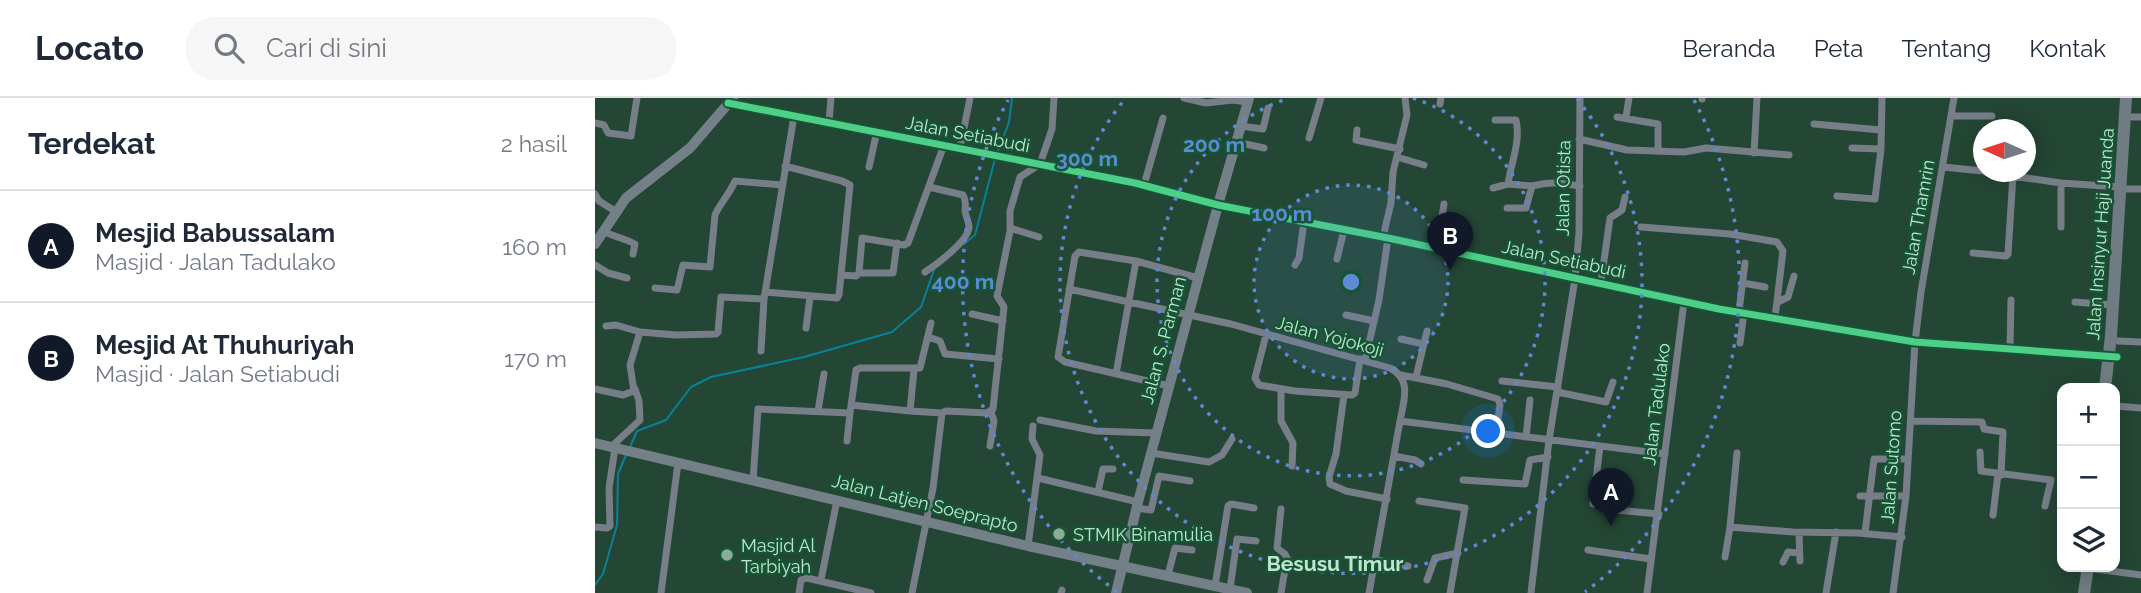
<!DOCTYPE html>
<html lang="id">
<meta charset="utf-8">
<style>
:root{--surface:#fff;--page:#f6f6f7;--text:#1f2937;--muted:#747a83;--line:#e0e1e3;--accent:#111827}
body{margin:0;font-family:Raleway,sans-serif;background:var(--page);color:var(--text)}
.controls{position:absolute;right:21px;bottom:21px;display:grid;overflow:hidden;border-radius:14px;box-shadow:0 4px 18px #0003}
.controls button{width:63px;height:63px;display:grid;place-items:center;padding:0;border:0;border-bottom:2px solid var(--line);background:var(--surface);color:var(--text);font:35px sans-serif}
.compass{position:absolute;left:1378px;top:21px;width:63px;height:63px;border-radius:50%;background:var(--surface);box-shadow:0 4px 18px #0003;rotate:273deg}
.you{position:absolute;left:894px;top:334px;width:24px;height:24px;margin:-18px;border:5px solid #fff;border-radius:50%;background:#1a73e8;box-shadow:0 0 0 10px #1a73e833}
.badge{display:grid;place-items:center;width:46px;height:46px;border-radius:50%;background:var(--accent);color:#fff;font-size:23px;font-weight:700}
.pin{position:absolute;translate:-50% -58px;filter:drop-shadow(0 2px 4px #0008)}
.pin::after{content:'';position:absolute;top:37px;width:24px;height:21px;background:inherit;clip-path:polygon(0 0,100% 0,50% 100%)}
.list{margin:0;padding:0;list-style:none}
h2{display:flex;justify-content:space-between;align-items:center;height:91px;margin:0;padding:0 28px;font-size:30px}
h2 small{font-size:23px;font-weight:400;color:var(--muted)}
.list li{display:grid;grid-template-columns:46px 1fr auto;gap:21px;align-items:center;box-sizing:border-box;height:112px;padding:0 28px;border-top:2px solid var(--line)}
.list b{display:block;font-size:26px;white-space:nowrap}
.list p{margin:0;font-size:23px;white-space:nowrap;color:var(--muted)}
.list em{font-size:23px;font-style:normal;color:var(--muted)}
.icon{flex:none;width:38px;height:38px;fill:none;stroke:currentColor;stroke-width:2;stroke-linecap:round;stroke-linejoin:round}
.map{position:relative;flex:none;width:1546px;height:495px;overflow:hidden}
header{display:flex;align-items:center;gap:42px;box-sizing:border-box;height:98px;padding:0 35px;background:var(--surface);border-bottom:2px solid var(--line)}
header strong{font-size:33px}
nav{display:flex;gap:38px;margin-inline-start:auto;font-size:24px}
.search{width:490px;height:63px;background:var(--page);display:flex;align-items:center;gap:18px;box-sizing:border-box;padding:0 24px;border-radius:28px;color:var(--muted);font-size:26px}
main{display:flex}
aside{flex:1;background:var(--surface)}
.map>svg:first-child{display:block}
</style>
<header>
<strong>Locato</strong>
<div class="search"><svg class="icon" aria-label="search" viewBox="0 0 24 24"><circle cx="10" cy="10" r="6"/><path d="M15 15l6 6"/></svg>Cari di sini</div>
<nav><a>Beranda</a><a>Peta</a><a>Tentang</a><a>Kontak</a></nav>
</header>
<main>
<aside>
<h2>Terdekat<small>2 hasil</small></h2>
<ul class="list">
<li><span class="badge">A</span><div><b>Mesjid Babussalam</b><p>Masjid · Jalan Tadulako</p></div><em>160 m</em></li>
<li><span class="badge">B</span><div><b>Mesjid At Thuhuriyah</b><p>Masjid · Jalan Setiabudi</p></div><em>170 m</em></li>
</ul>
</aside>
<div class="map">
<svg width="1546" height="495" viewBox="0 0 1546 495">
<rect width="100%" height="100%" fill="#244635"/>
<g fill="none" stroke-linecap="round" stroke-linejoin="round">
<!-- stream -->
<path stroke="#098198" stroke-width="2" d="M402,56L414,24L417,0
M369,146L380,137L400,61
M35,349L42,333L71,322L96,289L116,279L209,259L297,234L326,209L339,172
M0,487L8,476L22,427L23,376L31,357"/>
<!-- street -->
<path stroke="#777e87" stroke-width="7" d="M589,0L611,5L638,2L653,4
M1107,1V0
M133,5L540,85L623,107L793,140L1124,211L1320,244L1522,259
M845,6L846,0
M1356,18H1397
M1022,19L1063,26V53
M1031,19L1034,0
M1537,19H1546
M900,22H921C926,43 916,65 913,86
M234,24L236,0
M0,25L9,27L13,35L36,38L42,0
M1219,26L1286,32
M646,28L668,31L673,10
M762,32L761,42L805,51
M714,40L726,0
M984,41L1032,52L1089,54L1111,50L1194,57
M641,44L669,50
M365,50L375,0
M1257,50L1286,51
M1159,55L1162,0
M802,59L829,67
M274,69L282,33
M1348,69L1388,73
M1390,74L1466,85L1525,89
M549,87L568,20
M898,90L913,86L937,88
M1532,91H1546
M0,96L4,103L20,113
M1242,98L1280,101L1286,51L1287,0
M912,110H931L937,88C958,83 964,85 985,88
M1046,129L1135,136L1182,144L1188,153L1180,220
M1466,129V85
M415,130L444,139
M8,133C19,139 29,140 40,146L38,156
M788,139L796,105L798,74L812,17L810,0
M842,151L849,106
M1378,155L1411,158L1413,156L1418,77
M742,161L749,132
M541,163L484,154L480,158L463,259L470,264L574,288
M0,167L13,175L32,180
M700,167L704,160L709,124
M330,174C341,167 372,144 374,130C374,124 371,119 370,113C370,106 372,104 368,97L334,89
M264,175H298L302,145
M246,177L261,178L264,175L267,140L309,147L313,145L349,47
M1006,184L1015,120L1027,112L1030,99
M1148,185L1170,189
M60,190L82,192L88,167L115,169L120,117C125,105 134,97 140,83L187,87
M474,191L636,226L795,270C817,281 809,302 805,323L1070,356
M170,194L242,200L244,197L255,87L247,83L190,68
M1183,204L1193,199L1199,178
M1480,204L1518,207
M1144,213L1150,165
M377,216L408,223
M751,217L779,223
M11,228L21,227L45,234
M211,230L215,199
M671,237L660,280L664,287L700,293L757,297L760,295L765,261
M333,239L345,243L350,256L404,261
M806,241L828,246
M1523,243L1546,244
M1145,245L1149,214
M1415,251L1416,202
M166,253L169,201
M770,262L784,202L793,140
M319,272L315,313L347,315
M521,276L541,163L603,180
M806,277L852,286L903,301L905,307L901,335
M821,279L832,233
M907,283L963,289
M0,291L28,297L39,293L35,267L45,234L81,237L121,236L123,234L126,199L169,201L199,18
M686,291V323L698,345L697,368
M962,294L1011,304L1018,284
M749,297L741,356L734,379L735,386L751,393L792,401
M256,307L315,313
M1520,308L1546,310
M223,313L229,276
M445,322L501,333L562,335
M1316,323L1387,324L1389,331L1408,334L1406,377
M931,339L935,302
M252,343L255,315
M395,348L399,323L396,314
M16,349L45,322L44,303L40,291
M1385,354L1386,373L1456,382L1450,408
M556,355L614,364L627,357L637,341
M1142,355L1135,429L1198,434L1263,435L1307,439
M799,358L820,362L826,366
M443,380L543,404
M158,382L163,311L255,315L261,272L265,270H325L336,225
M868,382L930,386L935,362L953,359
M503,394L508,371H518
M1265,398H1311
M824,403L870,410L855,495
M998,406L1005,348
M541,410L556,412L564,378L595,383
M1021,412L1064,416
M1398,417L1403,376
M0,429L12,430L15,428L14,390L20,350
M1204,435L1205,463
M1270,435L1279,361H1313
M433,448L445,357L437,341L438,328
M993,452L1056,461
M1130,459L1135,429
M782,462L813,468
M1188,464L1193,454L1204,455
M1493,470L1546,477
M573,477L580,450L597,452
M226,482L242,402
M832,482L840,460L863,455
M620,488L633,408L636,406L659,410
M635,491L642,441L661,443
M66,495L83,365
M204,495L206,482L212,480L276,495
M317,495L338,390L347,315L351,313L392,315L398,311L409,209L402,198L415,133V113L425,79L445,66L457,31L459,0
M466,495L467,492
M686,495L692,460L690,456L682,450L686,411
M774,495L805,323
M936,495L954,342L980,181L984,135L985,0
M1052,495L1089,204
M1231,495L1241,434
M1298,495L1311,398L1320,244L1326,194L1359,0"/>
<!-- secondary -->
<path stroke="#748087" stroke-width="10" d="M0,146L31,100L95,50L138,0
M0,345L433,448L652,495
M521,495L543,404L623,107L654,0"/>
<!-- primary -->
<path stroke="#6f7d82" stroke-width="12" d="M1510,290L1516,238L1531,0
M1489,495L1493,469"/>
<defs>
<path id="cycleway" d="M133,5L540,85L623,107L793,140L1124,211L1320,244L1522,259"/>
</defs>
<!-- cycleway casing -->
<use href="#cycleway" stroke="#165436" stroke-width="11"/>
<!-- cycleway -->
<use href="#cycleway" stroke="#4dcf88" stroke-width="7"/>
</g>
<!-- distance rings -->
<circle cx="756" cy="184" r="97" fill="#5e8ad4" fill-opacity=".12"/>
<g fill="none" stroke="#5e8ad4" stroke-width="3.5" stroke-dasharray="3.5 7">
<circle cx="756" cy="184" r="97"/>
<path d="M818 0A194 194 0 1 1 694 0"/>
<path d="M982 1A291 291 0 1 1 530 1"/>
<path d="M522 494A388 388 0 0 1 413 2M1099 2A388 388 0 0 1 990 494"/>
</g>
<!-- markers -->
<g fill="#89ad98" stroke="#165436" stroke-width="2.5">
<circle cx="464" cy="436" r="7"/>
<circle cx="132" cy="457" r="7"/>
</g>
<g text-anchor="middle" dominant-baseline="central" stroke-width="5" stroke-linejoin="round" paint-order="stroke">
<!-- street labels -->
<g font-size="18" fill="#bfe5ce" stroke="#165436">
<text transform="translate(373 36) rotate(11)">Jalan Setiabudi</text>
<text transform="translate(968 90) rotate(-89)">Jalan Otista</text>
<text transform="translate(1323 119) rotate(-80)">Jalan Thamrin</text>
<text transform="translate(1505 136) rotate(-86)">Jalan Insinyur Haji Juanda</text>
<text transform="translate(969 161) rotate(12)">Jalan Setiabudi</text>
<text transform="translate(735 238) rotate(15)">Jalan Yojokoji</text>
<text transform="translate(568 242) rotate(-75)">Jalan S. Parman</text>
<text transform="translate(1061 306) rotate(-83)">Jalan Tadulako</text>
<text transform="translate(1296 369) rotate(-86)">Jalan Sutomo</text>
<text transform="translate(330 405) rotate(14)">Jalan Latjen Soeprapto</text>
</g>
<!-- poi labels -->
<g font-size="18" fill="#bfe5ce" stroke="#165436" text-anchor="start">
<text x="478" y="436">STMIK Binamulia</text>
<text x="146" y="447">Masjid Al<tspan x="146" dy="21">Tarbiyah</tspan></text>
</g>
<!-- quarter labels -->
<g font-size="21" font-weight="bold" fill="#bfe5ce" stroke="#165436">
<text x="740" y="465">Besusu Timur</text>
</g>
</g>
<circle cx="756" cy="184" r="10" fill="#5e8ad4" stroke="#165436" stroke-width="3.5"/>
<g font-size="21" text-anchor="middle" font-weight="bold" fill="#5e8ad4" stroke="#165436" stroke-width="5" stroke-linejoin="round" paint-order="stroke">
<text x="619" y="54">200 m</text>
<text x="492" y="68">300 m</text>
<text x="687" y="123">100 m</text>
<text x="368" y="191">400 m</text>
</g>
</svg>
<div class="controls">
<button>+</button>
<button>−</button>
<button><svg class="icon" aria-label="layers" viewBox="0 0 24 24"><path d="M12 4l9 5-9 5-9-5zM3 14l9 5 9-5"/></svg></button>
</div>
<svg class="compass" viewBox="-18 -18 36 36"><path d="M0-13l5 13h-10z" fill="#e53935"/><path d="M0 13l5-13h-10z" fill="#747a83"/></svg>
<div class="you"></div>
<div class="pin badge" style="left:1016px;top:428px">A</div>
<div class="pin badge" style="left:855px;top:172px">B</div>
</div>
</main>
